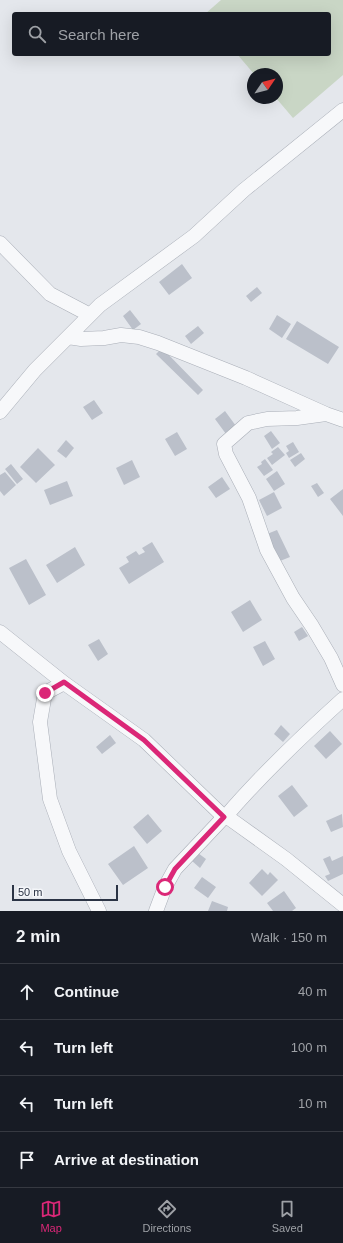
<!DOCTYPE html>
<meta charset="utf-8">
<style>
:root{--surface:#171b24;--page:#20242c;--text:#f1f3f6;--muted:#9ea1a6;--line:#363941;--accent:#db2777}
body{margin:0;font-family:Arial,sans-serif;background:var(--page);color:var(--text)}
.compass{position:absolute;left:247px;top:68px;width:36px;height:36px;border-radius:50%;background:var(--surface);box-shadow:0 4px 16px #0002;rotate:55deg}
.scale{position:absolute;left:12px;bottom:10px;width:106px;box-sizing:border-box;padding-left:4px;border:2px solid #2b3445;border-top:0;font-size:11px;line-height:14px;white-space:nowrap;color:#2b3445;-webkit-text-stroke:3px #f4f6f9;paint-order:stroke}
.stop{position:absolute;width:12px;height:12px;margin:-9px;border:3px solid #db2777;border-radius:50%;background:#fff}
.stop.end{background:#db2777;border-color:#fff;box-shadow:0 1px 4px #0008}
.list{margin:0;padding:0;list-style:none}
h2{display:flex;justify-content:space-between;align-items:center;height:52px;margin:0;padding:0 16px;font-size:17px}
h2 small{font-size:13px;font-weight:400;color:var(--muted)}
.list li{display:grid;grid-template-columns:26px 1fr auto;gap:12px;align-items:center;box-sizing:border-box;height:56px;padding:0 16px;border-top:1px solid var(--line)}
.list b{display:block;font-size:15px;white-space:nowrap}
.list em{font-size:13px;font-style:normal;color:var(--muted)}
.icon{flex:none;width:22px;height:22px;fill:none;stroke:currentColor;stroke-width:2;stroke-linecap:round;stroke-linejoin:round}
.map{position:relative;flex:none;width:343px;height:911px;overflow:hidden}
.search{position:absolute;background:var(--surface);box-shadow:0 4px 16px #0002;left:12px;right:12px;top:12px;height:44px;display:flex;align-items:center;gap:10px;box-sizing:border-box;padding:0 14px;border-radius:4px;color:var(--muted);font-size:15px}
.sheet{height:276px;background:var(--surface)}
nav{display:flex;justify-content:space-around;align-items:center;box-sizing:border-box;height:56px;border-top:1px solid var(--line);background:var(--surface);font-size:11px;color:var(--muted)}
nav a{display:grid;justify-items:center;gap:2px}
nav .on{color:var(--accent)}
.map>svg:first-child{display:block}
</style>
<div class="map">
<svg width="343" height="911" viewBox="0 0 343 911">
<rect width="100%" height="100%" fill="#e4e7ec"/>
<!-- green -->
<path fill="#c9d6c5" d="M221,0H343V75L293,118L276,98H277V74H254L237,54H329V14H205Z"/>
<!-- building -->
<path fill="#bbc0ca" d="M182,264L192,278L169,295L159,282Z
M257,287L262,293L251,302L246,296Z
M130,310L141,324L133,330L123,316Z
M277,315L291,324L282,338L269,329Z
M297,321L339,347L328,364L286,339Z
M198,326L204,333L191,344L185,336Z
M162,348L203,390L198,395L156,354Z
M94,400L103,413L92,420L83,407Z
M225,411L236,426L226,434L215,419Z
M271,431L280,443L272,449L264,436Z
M177,432L187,449L175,456L165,439Z
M66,440L74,448L66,458L57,451Z
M293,442L299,452L289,458L286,453L289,451L286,446Z
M278,447L285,455L272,465L267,458L273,454L271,452Z
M38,448L55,465L36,483L20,467Z
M301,453L305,459L295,467L290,460Z
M265,459L273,470L264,476L257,467L262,464L261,462Z
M132,460L140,477L124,485L116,468Z
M11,464L23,479L17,484L5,469Z
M277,471L285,484L274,491L266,479Z
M5,472L16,485L4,496L0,491V475Z
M222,477L230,489L216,498L208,487Z
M67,481L73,496L50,505L44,490Z
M317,483L324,493L318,497L311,486Z
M343,489V516L330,499Z
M274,492L282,508L267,516L259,500Z
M277,530L290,557L280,561L267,534Z
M152,542L164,562L129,584L119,568L129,562L126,557L136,551L139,555L145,552L142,548Z
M75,547L85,565L57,583L46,565Z
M26,559L46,595L29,605L9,568Z
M250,600L262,620L243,632L231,612Z
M302,627L308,636L299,641L294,632Z
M99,639L108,654L98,661L88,645Z
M265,641L275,659L263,666L253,647Z
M281,725L290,734L283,742L274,734Z
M330,731L342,744L326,759L314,746Z
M110,735L116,743L102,754L96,747Z
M292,785L308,806L294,817L278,796Z
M148,814L162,831L147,844L133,827Z
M342,814L343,827L331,832L326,821Z
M134,846L148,868L123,885L108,864Z
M198,853L206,859L200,868L192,861Z
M330,856L332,861L343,856V874L328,881L325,876L330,874L323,859Z
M262,869L268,875L270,872L278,880L262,896L249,883Z
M202,877L216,887L208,898L194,888Z
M284,891L296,908L292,911H273L267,903Z
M212,901L228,907L227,911H208Z"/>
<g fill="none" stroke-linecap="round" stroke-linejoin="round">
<defs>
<path id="street" d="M0,243L50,294L90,315
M68,337L100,305L194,236L244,190L343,110
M0,412L35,370L68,337L81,339L104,338L121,335L139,337L158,343L246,378L326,414L343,420
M326,414L297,418L267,419L248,423L224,444L226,454L249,498L267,550L293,598L312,626L331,658L343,685
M0,632L64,683L144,740L224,817L226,816L286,859L343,905
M64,683L45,693L40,722L50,799L69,851L99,911
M226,816C262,774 302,736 343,699
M156,911L165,887L175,869L224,817"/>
</defs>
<!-- street casing -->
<use href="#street" stroke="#a9aeb7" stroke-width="15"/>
<!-- street -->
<use href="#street" stroke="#f7f8fa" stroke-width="14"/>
</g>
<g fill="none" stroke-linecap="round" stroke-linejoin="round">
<!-- route -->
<path stroke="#db2777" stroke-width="5" d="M45,693L64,682L144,740L224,817L175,869L165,887"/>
</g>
</svg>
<svg class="compass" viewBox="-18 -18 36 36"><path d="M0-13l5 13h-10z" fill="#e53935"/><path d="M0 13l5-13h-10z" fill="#9ea1a6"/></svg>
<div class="scale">50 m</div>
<div class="stop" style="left:165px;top:887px"></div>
<div class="stop end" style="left:45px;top:693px"></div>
<div class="search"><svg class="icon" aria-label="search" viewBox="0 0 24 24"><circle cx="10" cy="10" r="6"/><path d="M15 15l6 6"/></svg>Search here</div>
</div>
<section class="sheet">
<h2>2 min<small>Walk · 150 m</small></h2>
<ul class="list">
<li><svg class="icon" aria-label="ahead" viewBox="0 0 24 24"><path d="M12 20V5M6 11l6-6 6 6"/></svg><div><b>Continue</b></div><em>40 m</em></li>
<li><svg class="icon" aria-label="left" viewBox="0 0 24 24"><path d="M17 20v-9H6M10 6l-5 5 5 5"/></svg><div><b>Turn left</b></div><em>100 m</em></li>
<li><svg class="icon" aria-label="left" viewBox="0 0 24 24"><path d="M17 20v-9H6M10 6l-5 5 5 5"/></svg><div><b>Turn left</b></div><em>10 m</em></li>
<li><svg class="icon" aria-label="arrive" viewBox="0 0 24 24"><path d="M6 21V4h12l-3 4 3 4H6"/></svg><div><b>Arrive at destination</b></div></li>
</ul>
</section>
<nav>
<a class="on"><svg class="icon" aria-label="map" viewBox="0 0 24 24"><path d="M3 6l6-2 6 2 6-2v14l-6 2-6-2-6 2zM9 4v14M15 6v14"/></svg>Map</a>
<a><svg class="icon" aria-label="directions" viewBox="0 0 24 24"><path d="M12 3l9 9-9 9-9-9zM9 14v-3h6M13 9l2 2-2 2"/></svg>Directions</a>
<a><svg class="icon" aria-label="saved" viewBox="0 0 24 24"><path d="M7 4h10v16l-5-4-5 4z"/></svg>Saved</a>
</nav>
